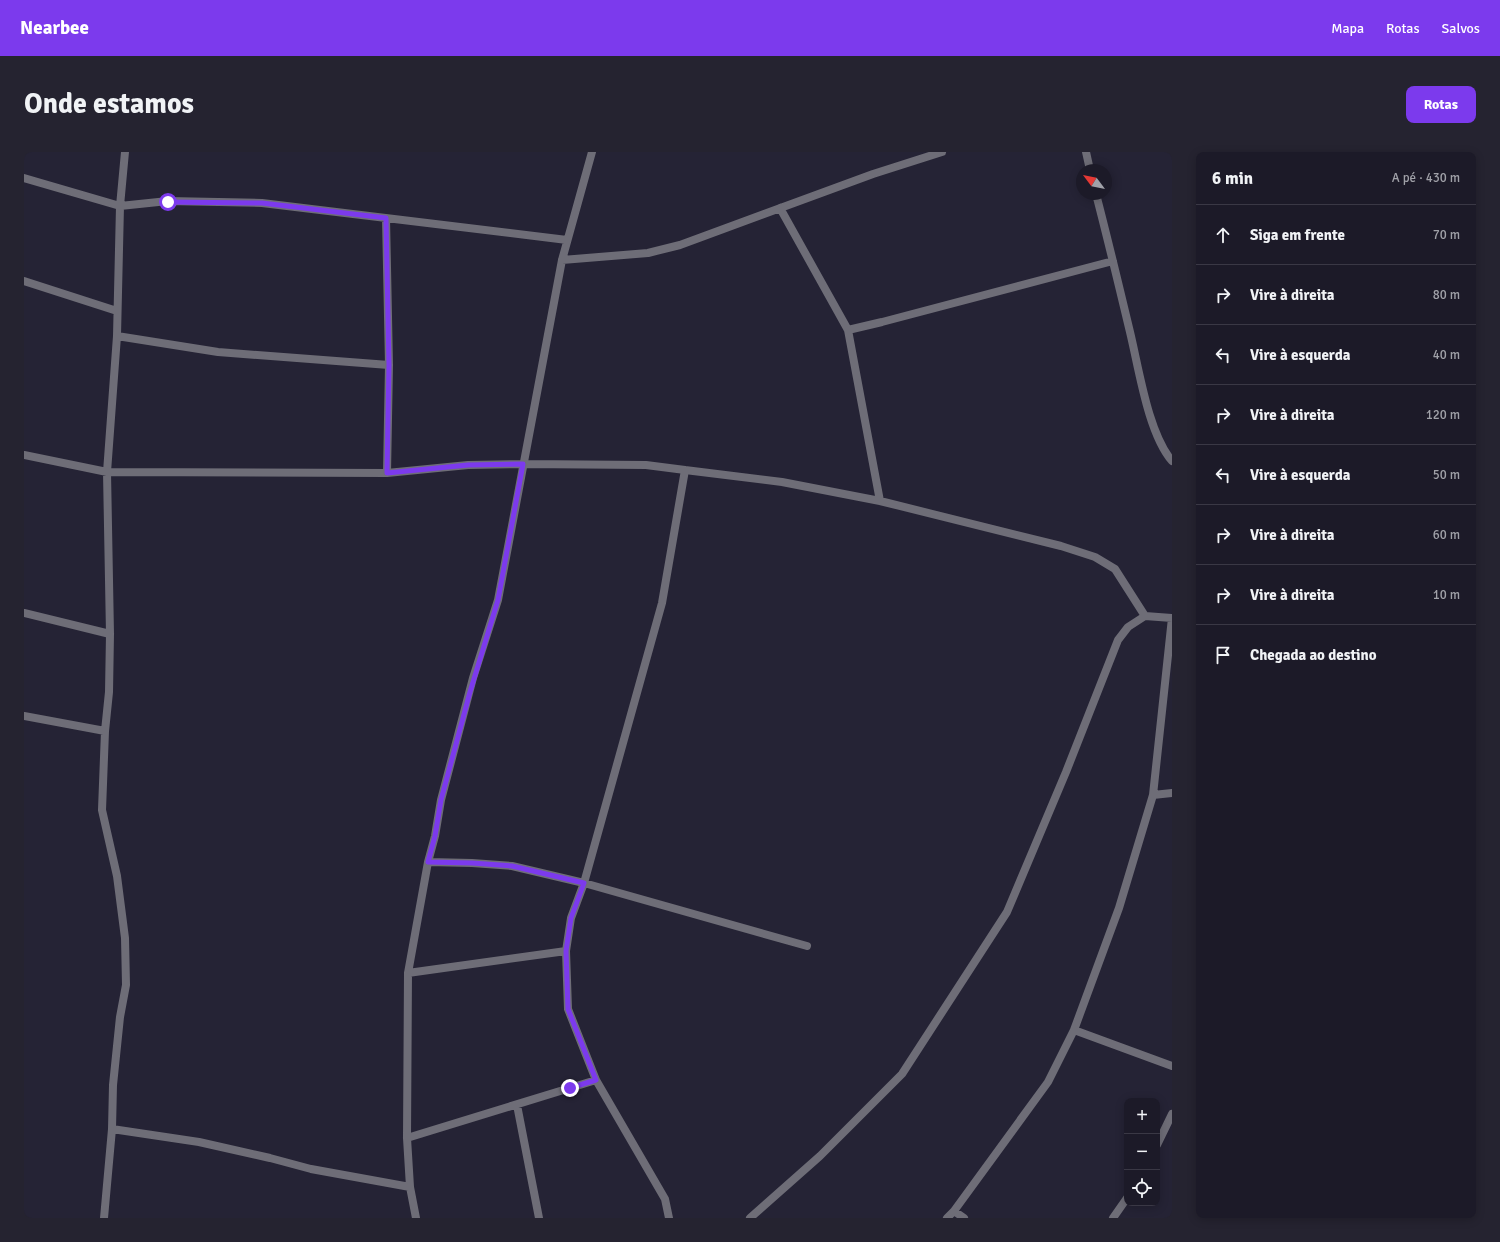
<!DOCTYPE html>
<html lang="pt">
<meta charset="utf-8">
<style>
:root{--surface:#1c1a28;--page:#252330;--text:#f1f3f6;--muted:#a0a1a8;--line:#3a3845;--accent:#7c3aed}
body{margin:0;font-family:Signika,sans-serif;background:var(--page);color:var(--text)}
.controls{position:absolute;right:12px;bottom:12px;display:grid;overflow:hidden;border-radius:8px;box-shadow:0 2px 10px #0003}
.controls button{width:36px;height:36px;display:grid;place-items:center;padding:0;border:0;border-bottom:1px solid var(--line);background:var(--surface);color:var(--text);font:20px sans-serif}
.compass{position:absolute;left:1052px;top:12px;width:36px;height:36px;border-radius:50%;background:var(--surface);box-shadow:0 2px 10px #0003;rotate:302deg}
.stop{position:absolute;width:12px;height:12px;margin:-9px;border:3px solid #7c3aed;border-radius:50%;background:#fff}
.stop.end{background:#7c3aed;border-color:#fff;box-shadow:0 1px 4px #0008}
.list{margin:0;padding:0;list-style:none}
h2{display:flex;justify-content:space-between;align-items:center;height:52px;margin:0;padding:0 16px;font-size:17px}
h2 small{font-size:13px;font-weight:400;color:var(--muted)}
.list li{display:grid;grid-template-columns:26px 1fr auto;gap:12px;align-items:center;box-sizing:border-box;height:60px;padding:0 16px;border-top:1px solid var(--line)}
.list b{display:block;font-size:15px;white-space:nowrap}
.list em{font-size:13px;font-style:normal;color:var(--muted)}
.icon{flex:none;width:22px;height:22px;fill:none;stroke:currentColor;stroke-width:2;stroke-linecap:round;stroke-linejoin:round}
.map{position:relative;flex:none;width:1148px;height:1066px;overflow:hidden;border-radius:8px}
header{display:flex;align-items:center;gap:24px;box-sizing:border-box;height:56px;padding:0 20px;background:var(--accent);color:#fff}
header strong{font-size:19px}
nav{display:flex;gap:22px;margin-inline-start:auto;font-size:14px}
.intro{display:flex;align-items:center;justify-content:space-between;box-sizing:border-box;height:96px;padding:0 24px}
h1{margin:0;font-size:28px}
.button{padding:10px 18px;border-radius:8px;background:var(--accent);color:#fff;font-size:14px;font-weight:700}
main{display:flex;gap:24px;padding:0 24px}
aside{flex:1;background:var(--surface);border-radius:8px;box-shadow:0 2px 10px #0003}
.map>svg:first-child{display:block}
</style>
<header>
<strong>Nearbee</strong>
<nav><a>Mapa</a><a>Rotas</a><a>Salvos</a></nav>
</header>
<div class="intro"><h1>Onde estamos</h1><a class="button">Rotas</a></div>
<main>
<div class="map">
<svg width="1148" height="1066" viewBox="0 0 1148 1066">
<rect width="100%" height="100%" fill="#252335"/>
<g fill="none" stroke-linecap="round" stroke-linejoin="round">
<!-- street -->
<path stroke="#6e6d77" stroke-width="8" d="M1062,0L1066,18
M0,26L96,54L144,49L238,51L543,88
M1072,42C1084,88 1095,134 1106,180C1115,217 1124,281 1148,309
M756,56L824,178L856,349
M362,66L365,213L363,321
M538,108L624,101L656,93L849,22L918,0
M0,129L93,159
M824,178L858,170L1089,109
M93,184L194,200L365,213
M0,303L83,320L363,321L444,313L499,312L622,313L661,318L638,451L560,731L547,766L542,799L384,821
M661,318L758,330L856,349L1037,394L1071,405L1091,417L1121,464
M0,461L86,482
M0,564L81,579
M1129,643L1148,641
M404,710L448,711L488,714L560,731L783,794
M542,799L544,857L572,928L641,1047L645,1066
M1050,878L1148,914
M493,953L515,1066
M88,977L175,990L246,1006L287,1017L386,1035
M383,986L572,928
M1133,993L1148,962
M930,1059L940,1066
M80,1066L88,977L89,933L96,865L102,833L101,786L93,724L78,658L81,579L85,540L86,482L83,320L93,184L96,54L101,0
M392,1066L386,1035L383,986L384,821L404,710L411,684L417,648L449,526L474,448L538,108L568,0
M726,1066L796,1004L878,922L983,760L1042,620L1094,488L1104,475L1121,464L1148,466
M923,1066L930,1059L1024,930L1050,878L1095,756L1129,643L1148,466
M1089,1066L1103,1046"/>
</g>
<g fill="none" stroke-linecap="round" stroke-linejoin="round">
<!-- route -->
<path stroke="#7c3aed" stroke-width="5" d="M144,50L238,51L362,66L365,213L363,321L444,313L499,312L474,448L446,540L417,648L411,684L404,710L448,711L488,714L560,731L547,766L542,799L544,857L572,928L546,936"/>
</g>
</svg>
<div class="controls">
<button>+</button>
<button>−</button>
<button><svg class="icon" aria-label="locate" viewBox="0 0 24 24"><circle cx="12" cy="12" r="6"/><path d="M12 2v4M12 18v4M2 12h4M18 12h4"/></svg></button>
</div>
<svg class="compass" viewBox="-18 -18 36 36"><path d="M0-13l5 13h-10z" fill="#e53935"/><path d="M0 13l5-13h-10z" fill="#a0a1a8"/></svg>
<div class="stop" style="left:144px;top:50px"></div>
<div class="stop end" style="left:546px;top:936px"></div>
</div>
<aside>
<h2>6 min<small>A pé · 430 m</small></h2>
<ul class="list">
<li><svg class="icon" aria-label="ahead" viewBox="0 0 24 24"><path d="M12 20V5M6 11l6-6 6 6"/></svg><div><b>Siga em frente</b></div><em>70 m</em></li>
<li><svg class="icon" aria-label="right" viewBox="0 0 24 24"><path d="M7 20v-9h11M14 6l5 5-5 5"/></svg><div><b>Vire à direita</b></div><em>80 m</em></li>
<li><svg class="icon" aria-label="left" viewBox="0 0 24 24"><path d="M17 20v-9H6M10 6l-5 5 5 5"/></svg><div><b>Vire à esquerda</b></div><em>40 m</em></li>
<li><svg class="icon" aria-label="right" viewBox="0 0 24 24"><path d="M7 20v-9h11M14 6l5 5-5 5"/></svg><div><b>Vire à direita</b></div><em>120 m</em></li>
<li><svg class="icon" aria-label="left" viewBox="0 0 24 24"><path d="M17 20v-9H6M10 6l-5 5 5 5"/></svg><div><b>Vire à esquerda</b></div><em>50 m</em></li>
<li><svg class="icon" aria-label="right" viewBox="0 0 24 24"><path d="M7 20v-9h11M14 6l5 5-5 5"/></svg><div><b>Vire à direita</b></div><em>60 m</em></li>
<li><svg class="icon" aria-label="right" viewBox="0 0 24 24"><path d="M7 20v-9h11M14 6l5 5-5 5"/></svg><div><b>Vire à direita</b></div><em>10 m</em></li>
<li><svg class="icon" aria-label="arrive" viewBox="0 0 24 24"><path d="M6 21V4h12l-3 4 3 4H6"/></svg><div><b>Chegada ao destino</b></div></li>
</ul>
</aside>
</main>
